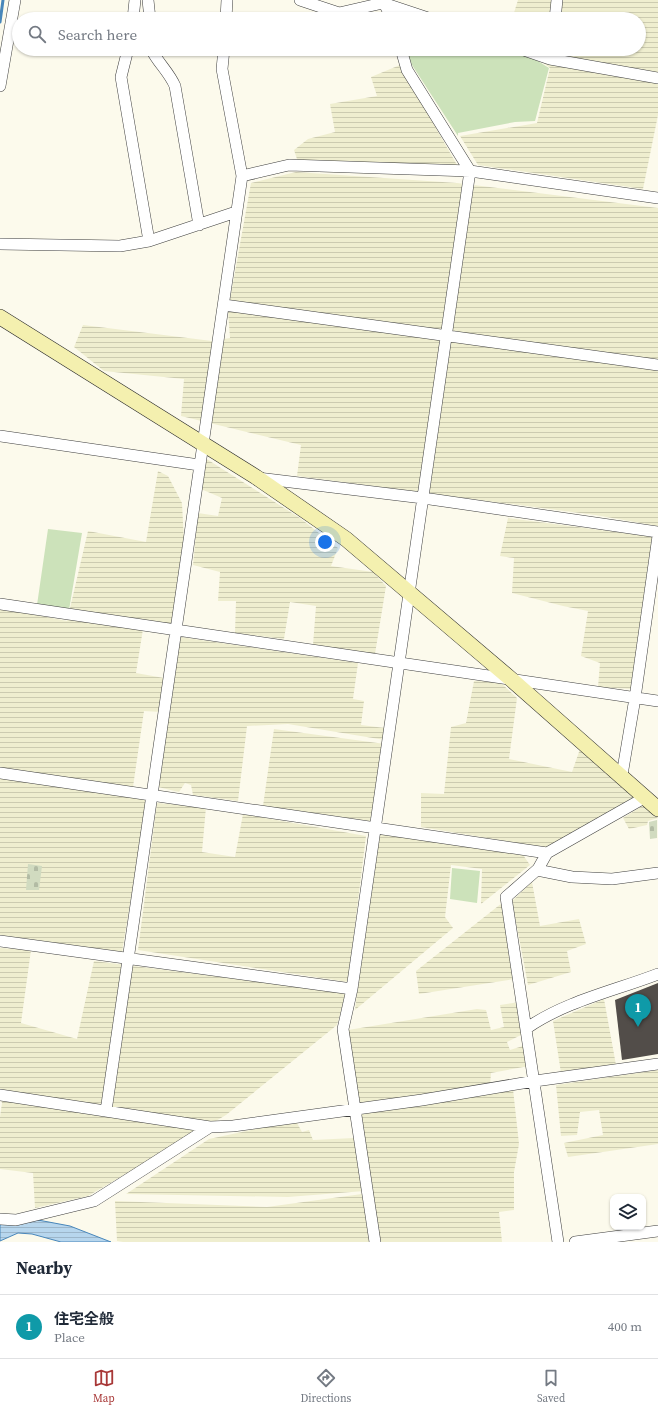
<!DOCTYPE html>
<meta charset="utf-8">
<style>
:root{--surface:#fff;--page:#f6f6f7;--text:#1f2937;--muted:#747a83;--line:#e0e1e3;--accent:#a83837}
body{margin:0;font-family:"Source Serif 4","Noto Sans JP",serif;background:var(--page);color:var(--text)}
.controls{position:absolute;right:12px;bottom:12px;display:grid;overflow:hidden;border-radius:8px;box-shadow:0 1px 3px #0004}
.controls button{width:36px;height:36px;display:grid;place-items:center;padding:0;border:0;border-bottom:1px solid var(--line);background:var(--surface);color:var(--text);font:20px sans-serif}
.you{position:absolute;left:325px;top:542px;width:14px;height:14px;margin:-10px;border:3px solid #fff;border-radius:50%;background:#1a73e8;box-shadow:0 0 0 6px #1a73e833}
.badge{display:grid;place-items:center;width:26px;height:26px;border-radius:50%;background:var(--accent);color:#fff;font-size:13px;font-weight:700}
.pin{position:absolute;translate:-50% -33px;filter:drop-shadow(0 1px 2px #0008)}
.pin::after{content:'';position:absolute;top:21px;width:14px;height:12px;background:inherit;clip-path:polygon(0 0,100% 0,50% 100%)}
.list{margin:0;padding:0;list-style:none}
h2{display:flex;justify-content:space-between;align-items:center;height:52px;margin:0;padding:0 16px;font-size:17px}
h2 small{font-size:13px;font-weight:400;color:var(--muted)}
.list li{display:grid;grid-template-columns:26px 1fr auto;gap:12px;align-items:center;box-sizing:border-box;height:64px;padding:0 16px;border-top:1px solid var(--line)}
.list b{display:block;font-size:15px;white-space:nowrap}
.list p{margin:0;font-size:13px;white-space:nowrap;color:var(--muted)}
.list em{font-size:13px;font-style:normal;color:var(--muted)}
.icon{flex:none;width:22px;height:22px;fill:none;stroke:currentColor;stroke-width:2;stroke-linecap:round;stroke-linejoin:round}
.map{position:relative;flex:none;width:658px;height:1242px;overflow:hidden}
.search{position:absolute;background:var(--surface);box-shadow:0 1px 3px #0004;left:12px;right:12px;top:12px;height:44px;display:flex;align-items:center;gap:10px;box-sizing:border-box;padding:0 14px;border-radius:22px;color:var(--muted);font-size:15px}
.sheet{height:116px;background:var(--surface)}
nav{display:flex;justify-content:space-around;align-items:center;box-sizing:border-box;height:56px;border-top:1px solid var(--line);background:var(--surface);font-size:11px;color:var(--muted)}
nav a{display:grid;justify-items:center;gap:2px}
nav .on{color:var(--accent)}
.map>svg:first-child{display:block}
</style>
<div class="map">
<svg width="658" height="1242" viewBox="0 0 658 1242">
<defs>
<pattern id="farmland-rules" width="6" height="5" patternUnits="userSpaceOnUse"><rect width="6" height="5" fill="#efeecf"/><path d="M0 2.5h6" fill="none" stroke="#cccbb0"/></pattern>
<pattern id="cemetery-stones" width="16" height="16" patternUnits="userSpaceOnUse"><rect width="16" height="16" fill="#d1dbc0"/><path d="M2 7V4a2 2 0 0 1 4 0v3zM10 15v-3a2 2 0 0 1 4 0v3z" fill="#b2bba4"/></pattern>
<pattern id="water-rules" width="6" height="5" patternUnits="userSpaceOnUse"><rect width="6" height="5" fill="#b7d6ed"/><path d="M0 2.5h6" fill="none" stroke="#9cb6ca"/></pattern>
</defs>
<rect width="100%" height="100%" fill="#fcfaec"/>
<!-- farmland -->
<path fill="url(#farmland-rules)" d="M518,0H658V115L643,189L478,165L460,136L537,123L550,68L524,49H639V19H512Z
M400,65L457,165L298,162L294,150L308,139L335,132L330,104L377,96L371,77Z
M296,172L457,183L658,208V526L595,515L297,476L301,445L181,416L184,379L104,371L74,347L83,325L212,341L230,338L228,311L251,183Z
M205,458L300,518L338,548L331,566L373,572L386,586L375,654L313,645L316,606L290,602L284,639L235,633L236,601H218L220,572L193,565L198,513L218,516L222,498L201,489Z
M158,471L168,476L182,503L184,542L174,625L143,629L136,673L164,678L161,712L144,711L133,787L147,801L122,952L0,935V608L67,621L88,531L146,542Z
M508,518L654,537L632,689L598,687L600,663L581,656L588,611L563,606L512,593L514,558L500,556Z
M180,637L358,663L353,699L364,701L361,725L385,728V740L288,724L247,726L238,801L193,795L191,785L185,783L179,792L158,787Z
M474,681L500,682L517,698L509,759L572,772L580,749L610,775L634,798L548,848L421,827V793L444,794L451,727L466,723Z
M274,729L385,744L370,821L263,806Z
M157,803L206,807L202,852L235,857L243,814L366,836L348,982L138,950Z
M644,805L658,818L648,821L647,825L629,829L623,818Z
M380,833L521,852L530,865L481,904L482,869L451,865L445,917L453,928L355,1010L364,932Z
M532,882L540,926L579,919L586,944L567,951L571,972L528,985L512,901Z
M502,903L514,979L419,994L416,971Z
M0,948L31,950L21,1023L77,1039L94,961L346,993L337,1025L226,1115L88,1196L35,1208L33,1173L0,1169V1117L2,1103L0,1095Z
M604,999L616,1065L561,1073L553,1021Z
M520,1002L525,1033L507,1042L510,1050L526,1045L529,1066L491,1073L490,1085L513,1089L519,1144L514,1172V1210L499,1212L502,1242H380L348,1030L477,1009L486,1010L491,1030L504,1027L500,1005Z
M658,1070V1144L568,1157L564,1143L603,1135L599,1110L580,1112L577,1135L561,1136L556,1085Z
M297,1123L302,1132L309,1130L313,1140L354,1138L364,1191L288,1197L126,1194L209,1139L279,1124Z
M362,1194L370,1242H123L117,1241L115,1201L267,1207Z"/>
<!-- cemetery -->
<path fill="url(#cemetery-stones)" d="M657,820V838L650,839L649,822Z
M28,864L42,866L39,890H26Z"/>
<!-- park -->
<path fill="#cce2ba" d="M406,49H505L530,56L549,68L535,121L515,122L458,133V136L412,65Z
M48,529L82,533L69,610L37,605Z
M452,868L480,871L477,903L450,899Z"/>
<!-- water -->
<path fill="url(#water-rules)" stroke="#4886ba" d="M38,1220L70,1226L111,1242H61L32,1234L18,1233L0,1241V1225L10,1222Z"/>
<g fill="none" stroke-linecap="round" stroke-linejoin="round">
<!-- stream -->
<path stroke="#4886ba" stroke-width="3" d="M0,22L3,0"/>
</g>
<!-- building -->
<path fill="#524d49" d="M658,983V1054L622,1060L615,1000Z"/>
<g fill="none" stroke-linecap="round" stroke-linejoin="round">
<defs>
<path id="street" d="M148,0L150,19
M300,0L339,13L383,3L431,19
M383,1L392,19
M133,19L135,0
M226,19L227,0
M555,19L557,0
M128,49L121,77L149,241
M151,49C158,63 169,72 175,86L199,225
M521,49L550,59L658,78
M0,86L15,0
M242,176L289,165L470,171L658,198
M0,244L120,246L149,241L236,212
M224,305L658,365
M0,436L199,465
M258,478L423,498L658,532
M0,604L658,701
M0,773L547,853
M622,775L635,698L658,536
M537,870L572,877L612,879L658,873
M0,941L352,989
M527,1028C566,1001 614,991 658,974
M0,1095L210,1127L233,1126L422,1100L535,1081L658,1064
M106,1111L242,176L222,69L224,49
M0,1219L16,1220L94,1201L210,1127
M375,1242L343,1029L352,989L470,171L407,70L401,49
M558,1242L506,897L538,869L547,853L644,798
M575,1242L658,1231"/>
<path id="secondary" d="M0,317L256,477L346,539L512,680L658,809"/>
</defs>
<!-- street casing -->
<use href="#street" stroke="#3e3e3e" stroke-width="12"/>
<!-- secondary casing -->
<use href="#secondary" stroke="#2d2d2d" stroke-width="16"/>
<!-- street -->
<use href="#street" stroke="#fff" stroke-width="11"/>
<!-- secondary -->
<use href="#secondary" stroke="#f4f0af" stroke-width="15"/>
</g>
</svg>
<div class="controls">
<button><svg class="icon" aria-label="layers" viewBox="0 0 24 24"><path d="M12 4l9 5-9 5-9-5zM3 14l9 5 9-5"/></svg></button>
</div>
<div class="you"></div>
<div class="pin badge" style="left:638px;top:1027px;background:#0f9aa8">1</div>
<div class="search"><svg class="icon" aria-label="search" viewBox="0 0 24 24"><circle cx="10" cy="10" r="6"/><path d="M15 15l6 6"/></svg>Search here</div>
</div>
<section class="sheet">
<h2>Nearby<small></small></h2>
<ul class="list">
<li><span class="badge" style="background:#0f9aa8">1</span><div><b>住宅全般</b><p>Place</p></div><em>400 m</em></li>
</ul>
</section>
<nav>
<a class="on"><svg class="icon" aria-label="map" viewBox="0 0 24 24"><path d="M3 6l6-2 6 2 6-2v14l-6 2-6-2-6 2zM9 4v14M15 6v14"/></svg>Map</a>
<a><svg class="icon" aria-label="directions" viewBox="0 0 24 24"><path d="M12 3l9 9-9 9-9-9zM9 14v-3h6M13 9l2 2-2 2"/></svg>Directions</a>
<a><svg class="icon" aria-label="saved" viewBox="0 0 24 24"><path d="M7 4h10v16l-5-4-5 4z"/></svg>Saved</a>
</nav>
